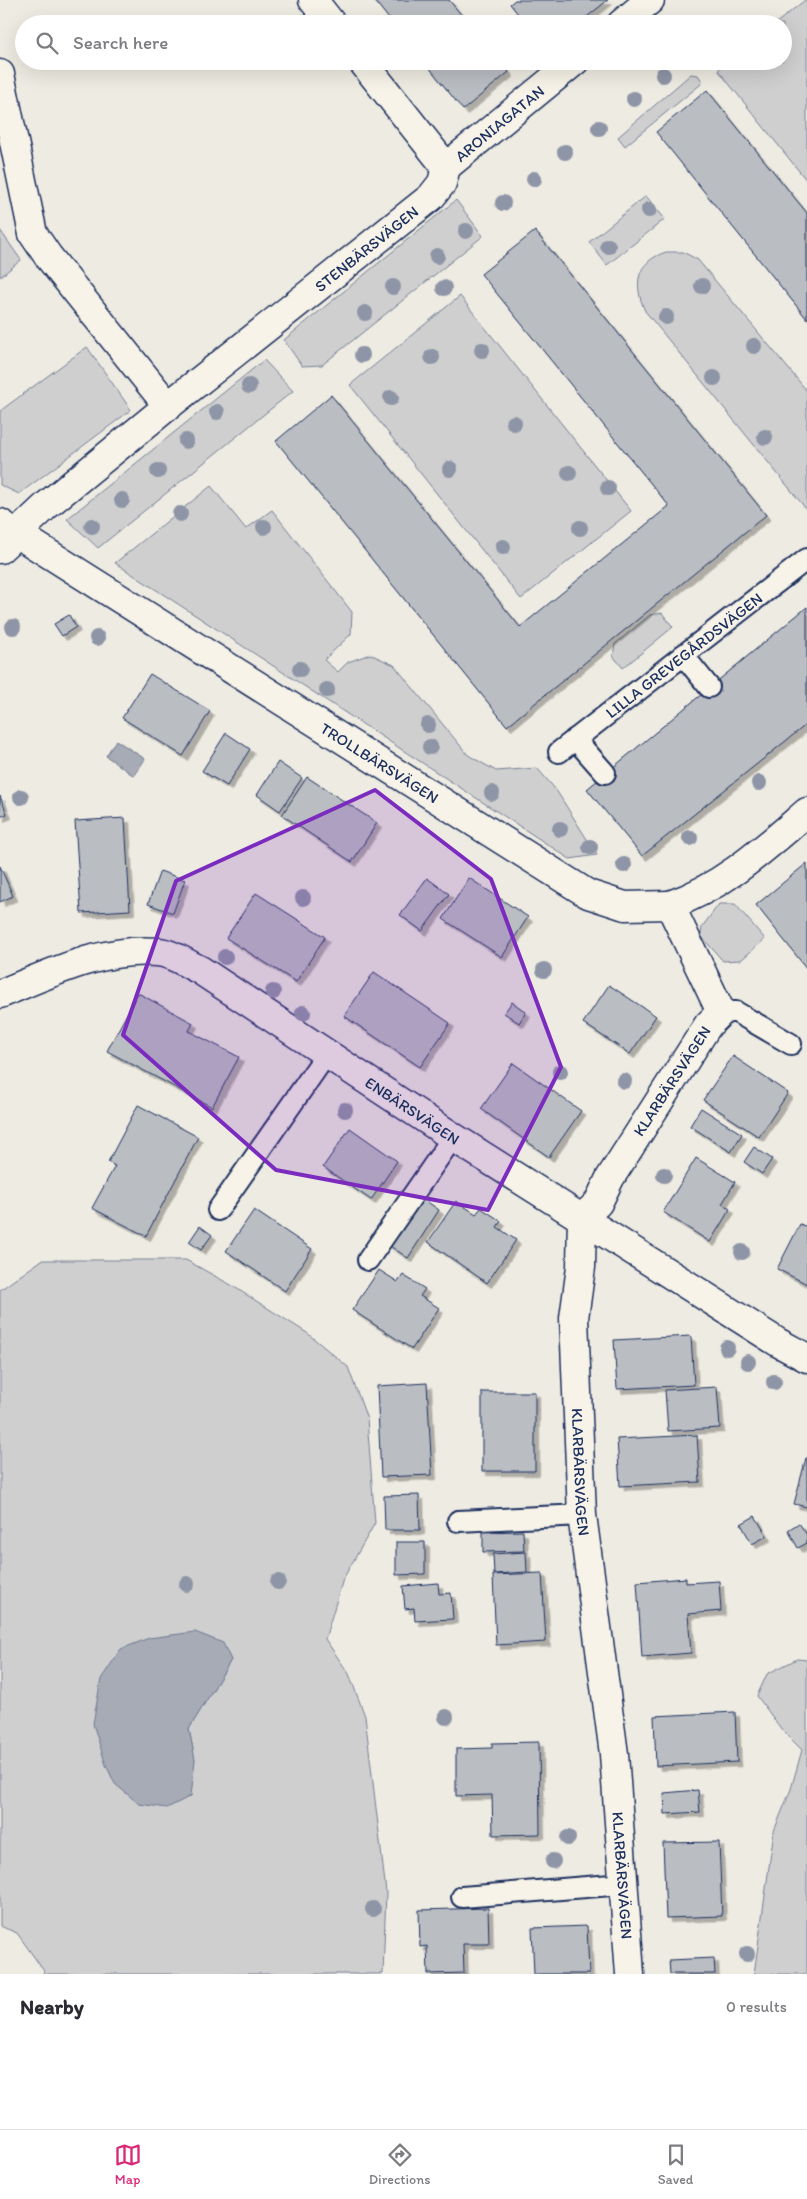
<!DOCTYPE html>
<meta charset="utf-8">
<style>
:root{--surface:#fff;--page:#f7f7f7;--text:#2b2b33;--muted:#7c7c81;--line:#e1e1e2;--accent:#db2777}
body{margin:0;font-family:Itim,sans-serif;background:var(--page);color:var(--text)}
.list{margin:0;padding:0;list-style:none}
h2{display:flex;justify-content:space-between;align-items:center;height:65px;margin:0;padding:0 20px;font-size:21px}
h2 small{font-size:16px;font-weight:400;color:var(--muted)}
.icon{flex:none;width:28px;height:28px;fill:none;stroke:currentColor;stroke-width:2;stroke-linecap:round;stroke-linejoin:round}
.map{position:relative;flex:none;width:807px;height:1974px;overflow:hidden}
.search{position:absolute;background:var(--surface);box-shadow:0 5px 20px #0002;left:15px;right:15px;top:15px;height:55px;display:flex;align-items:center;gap:12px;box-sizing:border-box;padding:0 18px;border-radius:28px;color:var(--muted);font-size:19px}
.sheet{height:155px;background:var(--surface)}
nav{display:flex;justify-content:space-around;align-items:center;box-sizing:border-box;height:70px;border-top:1px solid var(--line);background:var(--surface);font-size:14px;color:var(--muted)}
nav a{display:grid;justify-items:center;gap:2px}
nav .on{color:var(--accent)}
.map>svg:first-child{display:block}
</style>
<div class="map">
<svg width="807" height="1974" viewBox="0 0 807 1974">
<defs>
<filter id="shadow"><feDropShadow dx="4.5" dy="4.5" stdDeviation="0" flood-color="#0004"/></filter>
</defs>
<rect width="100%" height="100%" fill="#eeebe2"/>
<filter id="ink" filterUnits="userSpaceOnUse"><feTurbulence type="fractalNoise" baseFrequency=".02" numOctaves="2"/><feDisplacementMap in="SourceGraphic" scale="10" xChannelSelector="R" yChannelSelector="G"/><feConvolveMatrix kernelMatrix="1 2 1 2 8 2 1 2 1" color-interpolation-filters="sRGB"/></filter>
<g filter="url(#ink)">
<!-- green -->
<path fill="#cfcfcf" stroke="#757f96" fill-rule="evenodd" d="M805,0H807V181L718,70L729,61H783V24H775Z
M691,74L698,75L702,81L701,84L625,146L618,137Z
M646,196L665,219L607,265L589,242Z
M456,200L483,236L322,365L302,366L284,340Z
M0,230L21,260L0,277Z
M666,252H683L698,260L807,391V510L645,311C633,284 636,262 666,252Z
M460,296L631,511L521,599L350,385Z
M87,347L131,410L19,494L0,485V411Z
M264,360L293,391L98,548L67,519Z
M211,486L246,529L272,510L352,612L351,634L324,660L338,672L348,662L370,654L394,665L468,755L496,771L537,768L556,790L597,855L570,859L115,563Z
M662,613L673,627L623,668L613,656L615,644L650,615Z
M719,904H735L765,939L741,960L723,961L701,936L702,927Z
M42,1260H186L231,1285L307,1333L348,1367L367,1419L375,1523L343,1579L325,1639L349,1674L365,1716L386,1892L383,1974H43L44,1971L17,1933L0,1926V1290ZM231,1660L189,1729L195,1760L101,1679Z
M797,1659L807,1660V1974H754L774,1831L791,1789L802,1750L782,1730L757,1696L767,1674Z"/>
<!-- water -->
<path fill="#a6abb5" stroke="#6e7992" d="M116,740L145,759L134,776L106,756Z
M195,1632L223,1643L231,1660L189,1729L195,1760L191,1796L167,1808L139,1804L115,1784L106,1765L93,1724L101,1679L121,1649L149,1638Z"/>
<!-- building -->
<path fill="#babdc2" stroke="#1b2f5e" filter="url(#shadow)" d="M374,0H449L469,24H393Z
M515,0H608L578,24H526L510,4Z
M424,61H500L509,72L463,110Z
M707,90L807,213V319L656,132Z
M535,231L766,515L507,726L276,441L331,395L520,627L669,506L481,274Z
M807,607V724L642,856L587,789Z
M69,615L76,627L62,636L54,624Z
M150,674L210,711L183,756L122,718Z
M226,733L250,749L227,786L202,771Z
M278,762L302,778L280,811L257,795Z
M307,777L377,823L352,862L282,815Z
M0,796L7,814L0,817Z
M125,818L130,910L81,913L75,821Z
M807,863V969L756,905Z
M0,866L13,896L0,902Z
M160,871L185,880L173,913L148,904Z
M427,878L449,894L422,931L400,915Z
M469,878L528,917L502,957L443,919Z
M256,893L325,937L296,982L226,938Z
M374,972L450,1023L420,1067L344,1016Z
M609,985L656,1016L630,1054L583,1023Z
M138,993L193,1023L189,1031L239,1057L212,1107L107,1051Z
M512,1002L526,1012L519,1023L504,1013Z
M733,1056L788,1093L759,1137L703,1100Z
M513,1063L581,1111L549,1157L481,1109Z
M138,1105L198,1137L146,1236L92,1208L115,1166L108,1162Z
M701,1108L742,1134L731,1152L690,1126Z
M350,1128L397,1161L371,1200L323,1167Z
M754,1147L772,1159L762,1174L744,1162Z
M696,1158L735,1182L722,1204L730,1209L710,1242L663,1212Z
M419,1196L439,1210L408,1258L387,1244Z
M456,1201L476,1214L481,1208L501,1221L497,1227L516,1240L487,1283L428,1242Z
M254,1210L312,1249L285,1291L226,1251Z
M800,1224L807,1227V1284L777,1269Z
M200,1226L212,1235L201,1250L189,1242Z
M379,1270L398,1282L403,1275L425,1289L420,1296L439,1308L412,1349L352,1310Z
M691,1336L694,1385L617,1389L614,1340Z
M427,1383L432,1475L381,1477L377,1386Z
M717,1387L720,1428L668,1431L665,1390Z
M482,1392H535V1471H482Z
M697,1435L700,1482L620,1486L617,1439Z
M806,1458H807V1507L794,1504Z
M419,1495L420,1530H385L384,1496Z
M755,1516L767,1536L752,1544L741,1524Z
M799,1523L807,1535V1543L798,1548L788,1530Z
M523,1531L524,1551L483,1552V1532Z
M396,1542H425V1574L396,1575Z
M526,1552L527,1572L494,1574L493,1554Z
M542,1573L546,1642L496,1645L493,1575Z
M686,1578V1583L719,1581L721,1611L688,1614L691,1653L642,1657L637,1582Z
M438,1583L439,1594L451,1593L453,1619L415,1621L414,1608L405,1609L403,1586Z
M735,1712L737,1762L656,1766L654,1716Z
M539,1742L540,1834L493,1835L492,1795L456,1796V1749L492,1748V1743Z
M698,1790L700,1812L665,1814L664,1793Z
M719,1842L722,1916L666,1918L663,1843Z
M488,1908L489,1944H463L464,1973L428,1974L427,1946L420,1947L419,1910Z
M587,1926L589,1974H534L532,1928Z
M714,1958L715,1974H670L669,1960Z"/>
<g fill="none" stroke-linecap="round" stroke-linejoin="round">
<defs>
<g id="service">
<path d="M683,655L709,687"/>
<path d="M575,739L605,773"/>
<path id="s1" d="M559,752L807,559"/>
<path d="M721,1012H736L791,1044"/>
<path d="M218,1210L328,1052"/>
<path d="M368,1260L453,1137"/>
<path d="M458,1521L582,1515"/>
<path d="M462,1897L624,1884"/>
</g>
<g id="minor">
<path d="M313,0L332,24"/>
<path d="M621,24L650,0"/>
<path d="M362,61L446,167"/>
<path d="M0,74L33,234L48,256L168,406"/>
<path id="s2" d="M446,167L575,61"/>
<path id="s3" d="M0,523L588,894L625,906L670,905L721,1012L708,1025L610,1178L598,1203L582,1218L581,1267L574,1318L582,1515L614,1754L630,1974"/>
<path id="s4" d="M0,549L47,505L168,406L431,197L442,183L446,167"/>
<path d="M670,905C723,887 765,848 807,812"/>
<path id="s5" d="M0,994C49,974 103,947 158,952C172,953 187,964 200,970L453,1137L779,1343L807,1358"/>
</g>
</defs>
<!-- service casing -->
<use href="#service" stroke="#1b2f5e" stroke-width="24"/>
<!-- minor casing -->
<use href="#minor" stroke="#1b2f5e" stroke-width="31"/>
<!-- service -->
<use href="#service" stroke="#f7f3e8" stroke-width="20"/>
<!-- minor -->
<use href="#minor" stroke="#f7f3e8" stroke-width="28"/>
</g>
<!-- trees -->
<g fill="#8e95a6">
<circle cx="663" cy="75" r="8"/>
<circle cx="634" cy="99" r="8"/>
<circle cx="599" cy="128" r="8"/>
<circle cx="565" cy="152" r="8"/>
<circle cx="534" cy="179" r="8"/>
<circle cx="503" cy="203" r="8"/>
<circle cx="649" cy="210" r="8"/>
<circle cx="466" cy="231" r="8"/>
<circle cx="608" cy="246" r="8"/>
<circle cx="437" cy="256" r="8"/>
<circle cx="702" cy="286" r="8"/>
<circle cx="393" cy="287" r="8"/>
<circle cx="444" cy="288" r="8"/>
<circle cx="365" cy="313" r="8"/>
<circle cx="666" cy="317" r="8"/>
<circle cx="754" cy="346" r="8"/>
<circle cx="482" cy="350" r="8"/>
<circle cx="362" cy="355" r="8"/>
<circle cx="432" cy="357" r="8"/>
<circle cx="714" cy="378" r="8"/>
<circle cx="249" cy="386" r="8"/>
<circle cx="391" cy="398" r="8"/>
<circle cx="217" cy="412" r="8"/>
<circle cx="514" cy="423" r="8"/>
<circle cx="765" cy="437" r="8"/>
<circle cx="186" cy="441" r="8"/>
<circle cx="450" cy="469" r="8"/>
<circle cx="158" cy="471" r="8"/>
<circle cx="569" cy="473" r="8"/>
<circle cx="608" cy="488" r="8"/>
<circle cx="122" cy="500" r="8"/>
<circle cx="180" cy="514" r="8"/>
<circle cx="92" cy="526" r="8"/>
<circle cx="264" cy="527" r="8"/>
<circle cx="580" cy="528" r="8"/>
<circle cx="503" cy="547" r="8"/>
<circle cx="13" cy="627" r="8"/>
<circle cx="97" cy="638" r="8"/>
<circle cx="300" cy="669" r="8"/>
<circle cx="327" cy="690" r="8"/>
<circle cx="428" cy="725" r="8"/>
<circle cx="430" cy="747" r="8"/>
<circle cx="759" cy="783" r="8"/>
<circle cx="492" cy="793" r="8"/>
<circle cx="21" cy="797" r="8"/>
<circle cx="560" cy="829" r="8"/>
<circle cx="690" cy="838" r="8"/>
<circle cx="590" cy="847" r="8"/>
<circle cx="624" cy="865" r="8"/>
<circle cx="303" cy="898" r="8"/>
<circle cx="225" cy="957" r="8"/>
<circle cx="544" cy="970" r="8"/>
<circle cx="273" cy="992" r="8"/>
<circle cx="303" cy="1013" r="8"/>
<circle cx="560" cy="1072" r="8"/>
<circle cx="624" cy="1081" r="8"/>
<circle cx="345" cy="1110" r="8"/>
<circle cx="664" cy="1175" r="8"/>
<circle cx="742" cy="1252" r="8"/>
<circle cx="727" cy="1348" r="8"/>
<circle cx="748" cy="1362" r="8"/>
<circle cx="774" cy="1382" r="8"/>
<circle cx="278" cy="1582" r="8"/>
<circle cx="187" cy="1584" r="8"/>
<circle cx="446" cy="1717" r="8"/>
<circle cx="568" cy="1838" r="8"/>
<circle cx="553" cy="1861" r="8"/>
<circle cx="373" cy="1909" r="8"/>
<circle cx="747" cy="1954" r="8"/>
</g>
</g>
<!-- marked area -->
<path fill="#7b2cbf" fill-opacity="0.2" stroke="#7b2cbf" stroke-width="4" stroke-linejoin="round" d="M375,790L491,879L561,1067L488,1210L276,1170L123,1035L176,881Z"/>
<g text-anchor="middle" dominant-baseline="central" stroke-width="5" stroke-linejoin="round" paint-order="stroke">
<!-- street labels -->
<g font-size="16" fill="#1b2f5e" stroke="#f7f3e8">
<text stroke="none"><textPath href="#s2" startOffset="69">ARONIAGATAN</textPath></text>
<text stroke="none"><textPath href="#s4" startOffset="474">STENBÄRSVÄGEN</textPath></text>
<text stroke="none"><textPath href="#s1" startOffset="158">LILLA GREVEGÅRDSVÄGEN</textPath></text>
<text stroke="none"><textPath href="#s3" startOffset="449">TROLLBÄRSVÄGEN</textPath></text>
<text transform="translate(672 1081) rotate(-57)">KLARBÄRSVÄGEN</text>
<text stroke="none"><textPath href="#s5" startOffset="466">ENBÄRSVÄGEN</textPath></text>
<text stroke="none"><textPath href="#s3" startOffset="1402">KLARBÄRSVÄGEN</textPath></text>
<text stroke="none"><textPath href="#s3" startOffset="1808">KLARBÄRSVÄGEN</textPath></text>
</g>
</g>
</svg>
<div class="search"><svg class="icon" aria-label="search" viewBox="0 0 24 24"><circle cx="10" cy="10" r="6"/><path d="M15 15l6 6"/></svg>Search here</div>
</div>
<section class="sheet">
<h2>Nearby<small>0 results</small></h2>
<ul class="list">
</ul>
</section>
<nav>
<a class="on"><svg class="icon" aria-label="map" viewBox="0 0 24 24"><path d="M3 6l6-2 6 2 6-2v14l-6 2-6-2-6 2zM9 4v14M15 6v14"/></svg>Map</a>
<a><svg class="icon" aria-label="directions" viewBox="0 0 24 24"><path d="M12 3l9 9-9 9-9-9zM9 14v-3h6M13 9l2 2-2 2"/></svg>Directions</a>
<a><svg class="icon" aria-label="saved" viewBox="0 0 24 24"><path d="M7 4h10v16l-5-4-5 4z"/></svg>Saved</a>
</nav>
